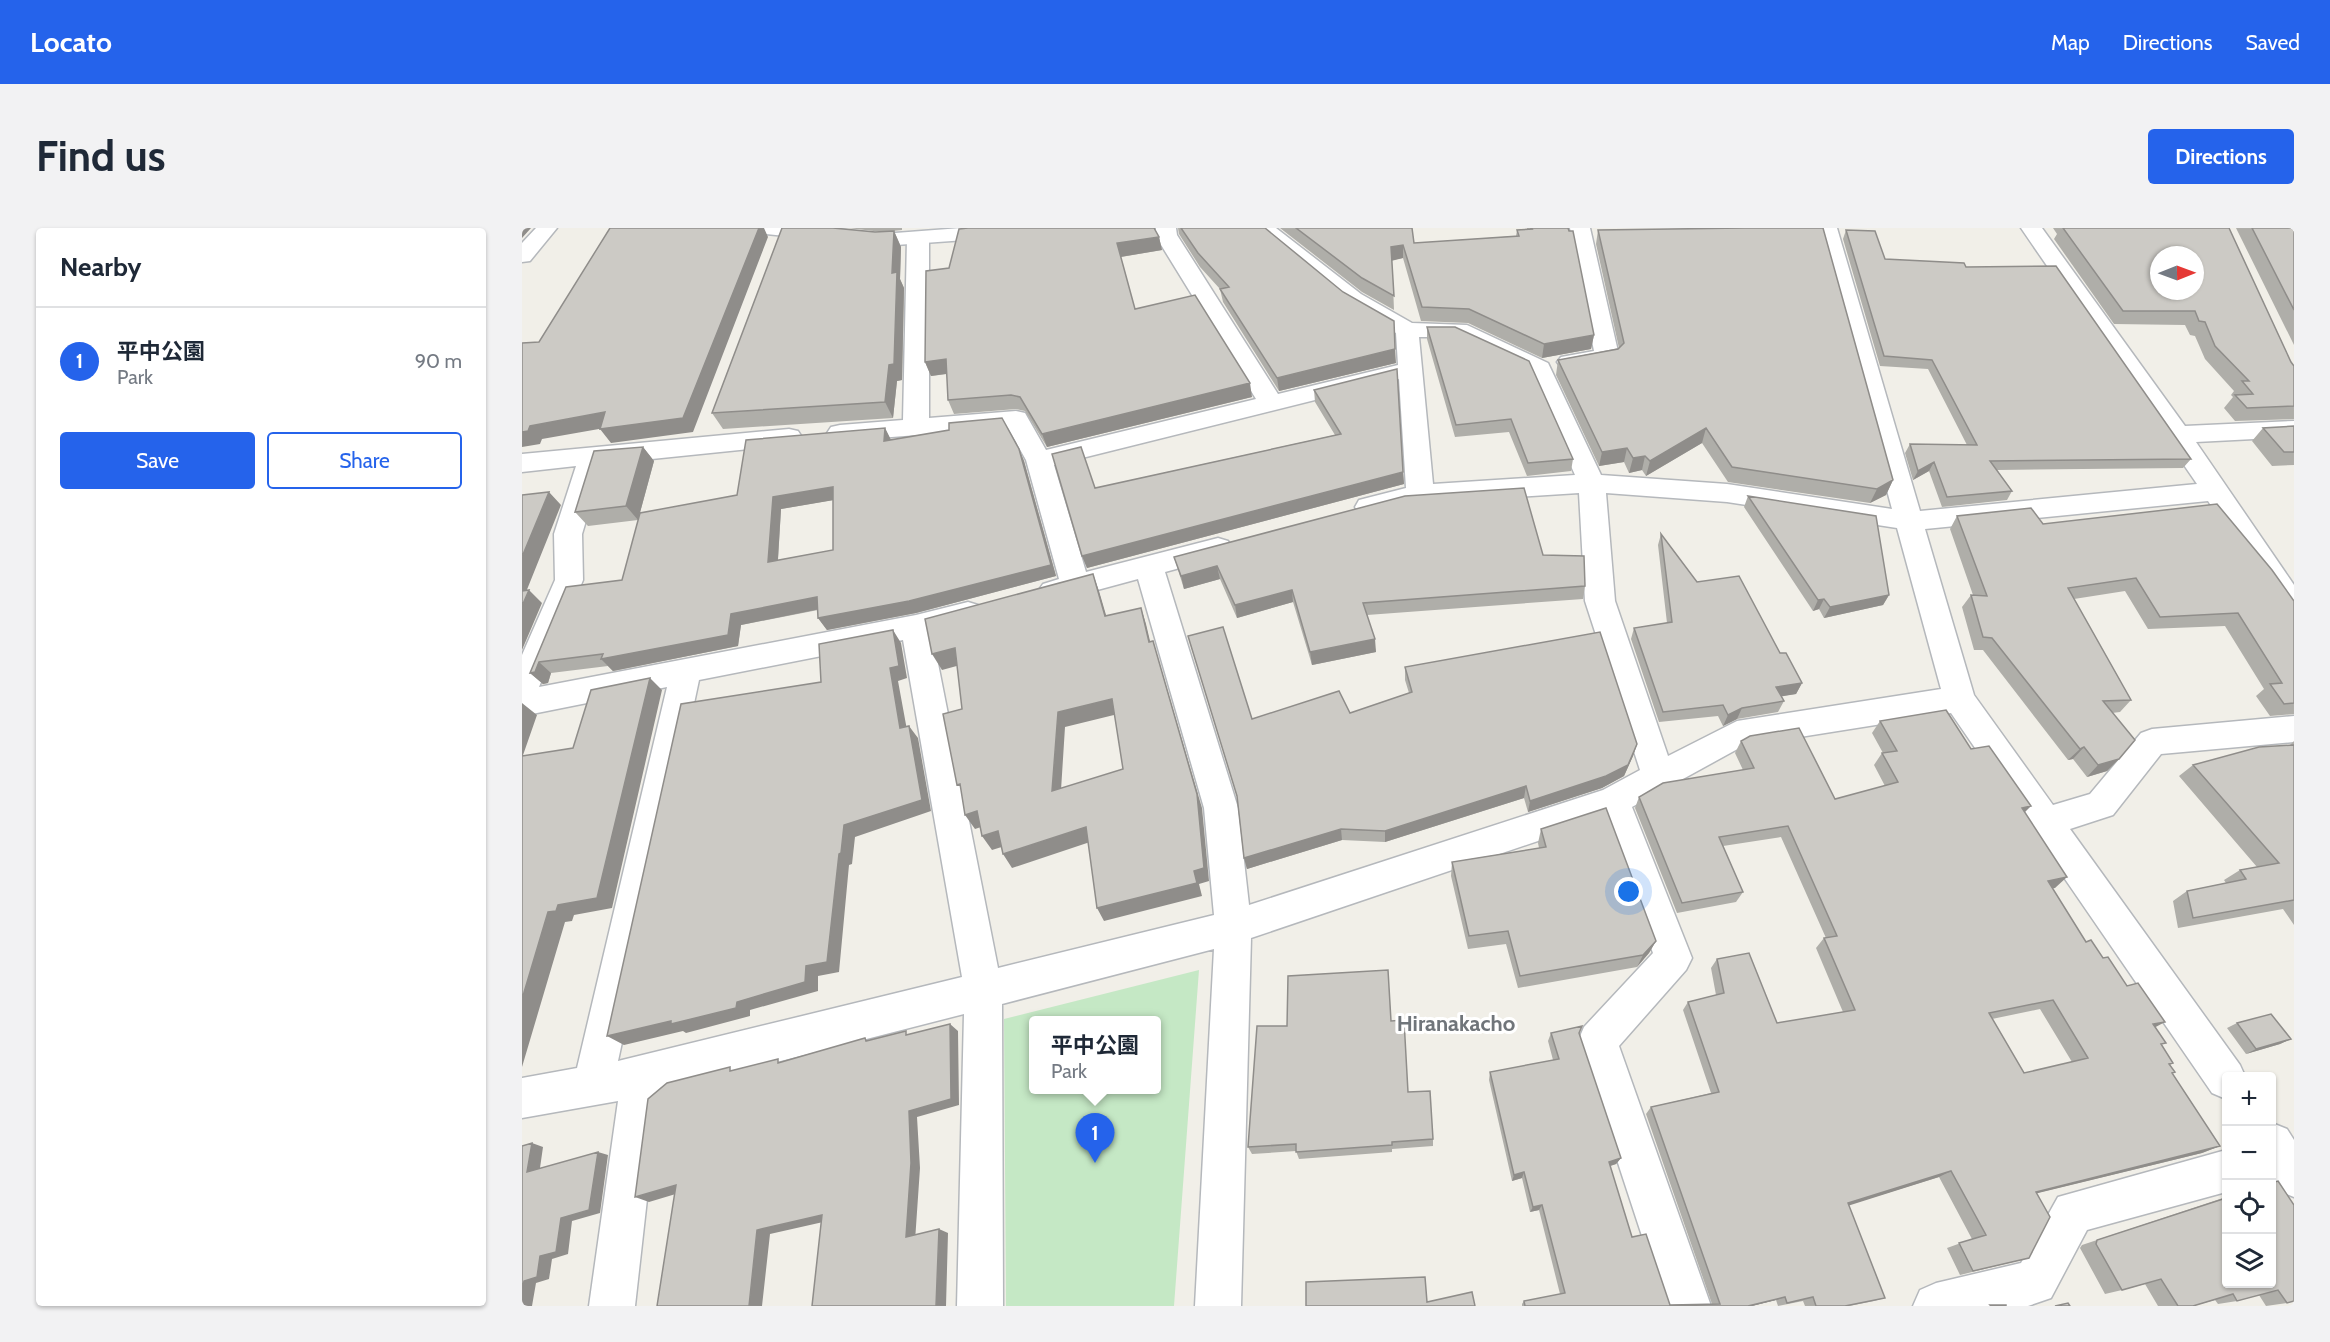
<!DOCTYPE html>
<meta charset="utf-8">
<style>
:root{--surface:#fff;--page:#f2f2f3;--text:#1f2937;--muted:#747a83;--line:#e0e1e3;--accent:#2563eb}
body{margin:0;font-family:Cabin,"Noto Sans JP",sans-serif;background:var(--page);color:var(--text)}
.controls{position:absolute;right:18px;bottom:18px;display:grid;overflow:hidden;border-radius:6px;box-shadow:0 2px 4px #0004}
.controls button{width:54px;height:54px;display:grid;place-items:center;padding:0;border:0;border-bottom:2px solid var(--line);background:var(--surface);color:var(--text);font:30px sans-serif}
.compass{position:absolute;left:1628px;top:18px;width:54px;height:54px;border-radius:50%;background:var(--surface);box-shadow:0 2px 4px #0004;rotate:89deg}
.you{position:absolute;left:1107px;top:664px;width:21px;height:21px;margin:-15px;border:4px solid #fff;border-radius:50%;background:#1a73e8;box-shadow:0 0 0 9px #1a73e833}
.badge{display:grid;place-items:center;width:39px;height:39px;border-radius:50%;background:var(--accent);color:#fff;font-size:20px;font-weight:700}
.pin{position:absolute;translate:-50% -50px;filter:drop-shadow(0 2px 3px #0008)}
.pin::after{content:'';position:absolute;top:32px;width:21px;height:18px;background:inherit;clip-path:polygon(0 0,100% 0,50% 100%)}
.popup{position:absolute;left:507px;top:788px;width:132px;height:78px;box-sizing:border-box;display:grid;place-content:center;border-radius:6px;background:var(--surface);filter:drop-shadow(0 2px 4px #0005);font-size:20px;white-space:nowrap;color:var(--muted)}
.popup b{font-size:22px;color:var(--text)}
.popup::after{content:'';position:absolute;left:50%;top:100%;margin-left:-12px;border:12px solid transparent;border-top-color:var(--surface)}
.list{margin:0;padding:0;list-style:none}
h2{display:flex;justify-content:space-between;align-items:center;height:78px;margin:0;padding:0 24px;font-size:26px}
h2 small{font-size:20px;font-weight:400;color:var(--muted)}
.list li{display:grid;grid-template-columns:39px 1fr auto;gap:18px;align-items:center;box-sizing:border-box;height:108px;padding:0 24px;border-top:2px solid var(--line)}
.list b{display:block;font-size:22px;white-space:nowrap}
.list p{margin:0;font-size:20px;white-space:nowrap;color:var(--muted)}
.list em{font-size:20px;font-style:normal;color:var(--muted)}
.actions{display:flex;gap:12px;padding:18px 24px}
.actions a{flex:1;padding:14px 0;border:2px solid var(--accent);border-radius:6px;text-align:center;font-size:21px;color:var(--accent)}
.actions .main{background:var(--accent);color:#fff}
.icon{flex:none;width:33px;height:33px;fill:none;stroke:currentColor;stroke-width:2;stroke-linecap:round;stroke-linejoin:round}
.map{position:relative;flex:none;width:1772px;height:1078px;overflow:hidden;border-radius:6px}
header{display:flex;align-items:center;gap:36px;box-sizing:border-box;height:84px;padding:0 30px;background:var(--accent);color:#fff}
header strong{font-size:28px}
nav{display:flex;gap:33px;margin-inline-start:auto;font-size:21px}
.intro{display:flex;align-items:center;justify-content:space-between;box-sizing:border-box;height:144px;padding:0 36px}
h1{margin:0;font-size:42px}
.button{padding:15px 27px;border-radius:6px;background:var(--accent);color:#fff;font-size:21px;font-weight:700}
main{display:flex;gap:36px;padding:0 36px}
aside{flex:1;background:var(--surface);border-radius:6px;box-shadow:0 2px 4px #0004}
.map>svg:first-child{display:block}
</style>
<header>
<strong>Locato</strong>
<nav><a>Map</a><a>Directions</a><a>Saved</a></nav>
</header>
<div class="intro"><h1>Find us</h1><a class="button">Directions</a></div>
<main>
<aside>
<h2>Nearby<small></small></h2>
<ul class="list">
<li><span class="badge">1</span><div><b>平中公園</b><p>Park</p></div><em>90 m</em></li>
</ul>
<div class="actions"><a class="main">Save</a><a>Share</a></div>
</aside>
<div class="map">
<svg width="1772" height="1078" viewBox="0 0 1772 1078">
<rect width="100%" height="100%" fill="#f1efe8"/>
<!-- green -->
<path fill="#c5e8c5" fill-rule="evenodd" d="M677,742L652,1078H484L482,791ZM512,792H634V862H512Z"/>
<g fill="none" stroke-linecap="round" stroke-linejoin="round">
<defs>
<path id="street" d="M14,0H35L8,33L0,34V15Z
M634,0H654L655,7L756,166L876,137L874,105L823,76L731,0H754L839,66L890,95L945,97L1026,135L1079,247L1205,256L1370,281L1295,0H1315L1398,283L1675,256L1499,0H1520L1663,198L1772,193V209L1674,214L1772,357V391L1762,388L1686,273L1403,301L1452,467L1531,577L1568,566L1619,505L1630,501L1772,488V514L1639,526L1591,587L1548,601L1718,837L1723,848H1704V871L1690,865L1429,485L1221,518L1110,579L1170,730L1164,742L1097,818L1189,1078H1143L1056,813L1062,799L1131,725L1081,591L729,710L719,1078H673L692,721L480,776L481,1078H435L442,786L137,864L113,1078H67L96,873L0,890V850L55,840L145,459L0,488V427L33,352L32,306L54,238L0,244V226L267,201L276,203L280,209L276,215L267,217L81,236L60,306L61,352L17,459L394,387L446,374L456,377L461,385L456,393L410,405L476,740L692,687L682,580L616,351L531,374L521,370L516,363L521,356L537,351L504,232L486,200L318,213L309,211L305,205L309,199L318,197L381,192L385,11L389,7H403L407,11V190L494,183L503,185L524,222L734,171L633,7ZM897,109H933L1007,144L1053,247L911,256ZM877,151L884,260L837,272L833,279L837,286L847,288L898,275L1057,265L1063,373L1118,542L1081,562L727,677L716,580L643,344L706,327L710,320L706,313L696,310L564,344L532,237ZM1084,265L1205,274L1375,300L1419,461L1215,493L1146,528L1093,373ZM381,412L440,749L96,833L177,452Z
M1048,0H1068L1097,128L1093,133L1047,141L1039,139L1035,134L1039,129L1072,123Z
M1750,895L1765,901L1772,912V969L1757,963L1750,952Z
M1704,922V964L1565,1002L1529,1070L1506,1078H1391L1398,1062L1414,1055L1499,1035L1536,969Z"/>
<path id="secondary" d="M234,0H305L360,6L439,0H536L533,4L526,6L360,18L244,6L237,4Z"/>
</defs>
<!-- street casing -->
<use href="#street" stroke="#b5b8bc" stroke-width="3"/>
<!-- secondary casing -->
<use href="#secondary" stroke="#b6babf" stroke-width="3"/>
<!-- street -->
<use href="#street" fill="#fff" fill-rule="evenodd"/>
<!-- secondary -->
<use href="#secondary" fill="#fff" fill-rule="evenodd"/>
</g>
<!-- wall -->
<path fill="#afaea9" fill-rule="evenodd" d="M326,0H380V2L360,4Z
M446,0H633V2L637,9L640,22L599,29L613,81L730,169L525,219L503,183L494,181L432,186L426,172L425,146L409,148L403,134L427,40Z
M656,0H743L874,135L757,163L701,74L698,61L678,39L657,6Z
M758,0H890L892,15L994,8L995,2L1005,1V0H1046L1072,107L1069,121L1020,130L946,95L899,93L881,30L870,32L872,82L840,64Z
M1213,0H1301L1371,252L1364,267L1348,275L1206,254L1180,215L1124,248L1120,242L1107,245L1102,234L1077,238L1034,147L1036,132L1097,120L1074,16L1076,2Z
M1531,0H1707L1769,134L1772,138V191L1713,193L1702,180L1711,169L1709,167L1712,163L1683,131L1673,108L1668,107L1663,97L1592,96L1532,11L1535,6Z
M1714,0H1772V117Z
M1324,2L1363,31L1444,39L1669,231L1661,240L1475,242L1490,263L1485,272L1420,279L1407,243L1391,252L1383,225L1388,216L1445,217L1406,141L1358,138L1321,11Z
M372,3L379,19L378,51L382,60L380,152L375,153L371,190L201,201L190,185L353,4Z
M905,99L1051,231L1049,243L1005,248L987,204L933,209L905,111Z
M792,162L881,244L882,256L565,340L560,328L573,260L813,207L793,174Z
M1772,198V237L1750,238L1730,213L1741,200Z
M363,200L369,212L497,221L502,233L534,348L394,385L305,402L296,390V382L219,397L216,418L91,443L86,438L29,445L26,455L21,456L8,445L44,359L100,352L215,267ZM311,272V322L256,332L259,281Z
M121,219L132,233L116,292L66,298L53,284Z
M1226,268L1367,367L1361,377L1302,390L1297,381L1291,383L1222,279Z
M1435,288L1521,296L1772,373V486L1748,488L1734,468L1742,461L1703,398L1626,401L1603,363L1552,371L1609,472L1598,484L1590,485L1597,531L1585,543L1565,549L1551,531L1546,532L1461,422H1452L1440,379L1449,367H1451L1428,301Z
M1139,306L1175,354L1258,425L1280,455L1274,466L1259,468L1262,473L1256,484L1215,491L1201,498L1196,488L1137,494L1109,411L1112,400L1145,395L1136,317Z
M1021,327L1063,358L1061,371L845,387L854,424L790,437L771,374L715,390L698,351L662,361L652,329Z
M883,439L1115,516L1111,528L1102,548L1080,560L1006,584L1002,570L863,614L820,612L725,641L722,630L715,570L730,491L828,485L887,465L883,452Z
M1358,493L1449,521L1502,584L1533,660H1530L1564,714L1581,730L1633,799L1639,817L1651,835L1648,837L1650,846L1698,918L1680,925L1515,965L1507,1030L1438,1047L1425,1020L1450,1011L1417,949L1326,977L1363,1070L1352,1073L1327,1078H1283L1281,1073L1256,1078L1254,1072L1230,1078H1000V1076L1002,1073L1038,1066L1017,982L1008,984L1000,950L990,953L967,852L968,844L1031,832L1026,813L1029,805H1057L1099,930L1094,936L1088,938L1110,1009L1148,1077L1190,1076L1124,886L1129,879L1189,865L1161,782L1166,774L1194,767L1189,740L1195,731L1255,795L1321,784L1294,720L1302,710H1304L1259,609L1201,618L1221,664L1214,674L1155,685L1113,580L1117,569L1221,542L1213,525L1219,513L1313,571L1363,558L1352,537L1360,525H1361L1350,505ZM1518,781L1550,834L1502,845L1470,791Z
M1772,513V697L1761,681L1656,700L1651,673L1665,663L1704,655L1702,652L1718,642L1735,639L1657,548L1671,537L1768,517Z
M1019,601L1134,713L1127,725L1115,739L996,760L984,716L946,721L929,648L930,634L1017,620L1016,615Z
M869,793L886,864L911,911V918L870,921V924L777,931L774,923L730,926L726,919L765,798Z
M1715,795L1769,811L1758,816L1724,826L1705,800Z
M1749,955L1765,1075L1744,1078L1737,1067L1715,1073L1696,1076L1693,1072L1671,1078H1636L1623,1056L1600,1062L1583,1066L1558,1020L1560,1017L1704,969V1056Z"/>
<!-- shaded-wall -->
<path fill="#8f8d8a" d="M0,0H9L0,10Z
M237,0H242L246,9L171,204L89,215L78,201Z
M372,3L379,19L378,51L382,60L380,152L375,153L371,190L363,174L367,137Z
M637,9L640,22L598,29L595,15Z
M881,17V30L869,33V19Z
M1072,107L1069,121L1020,130L1022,116Z
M873,121L874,135L757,163L755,150Z
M424,131L430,145L409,148L403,134Z
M728,155L730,169L525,219L520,206Z
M83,184L94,198L20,211L18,216L0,219V204L8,198Z
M363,200L369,212L362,213Z
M1184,200L1180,215L1124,248L1128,233Z
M121,219L132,233L116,292L104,278Z
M1105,220L1102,234L1077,238L1080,224Z
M497,221L502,233L534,348L394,385L305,402L296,390Z
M1123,228L1120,242L1107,245L1111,230Z
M1412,234L1407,243L1391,252L1396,243Z
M881,244L882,256L565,340L560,328Z
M1371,252L1364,267L1348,275L1355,261Z
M311,259L318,271L259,281L255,346L246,334L251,269Z
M27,264L39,277L0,374V329Z
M695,338L698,351L662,361L659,348Z
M571,346L577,363L589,404L583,388Z
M7,362L20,375L0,422V378Z
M770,362L771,374L715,390L713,377Z
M1367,367L1361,377L1302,390L1308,379Z
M295,369L303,380L219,397L216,418L91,443L79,431L209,386Z
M1302,371L1297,381L1291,383L1296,372Z
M619,380L624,396L632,430L627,414Z
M371,402L379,415L385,450L376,453L387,513L378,500L368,440Z
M853,411L854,424L790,437L788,424Z
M631,413L680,580L687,653L677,656L680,668L582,693L575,680Z
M433,420L442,436L420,442L410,426Z
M17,434L29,445L26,455L21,456L8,445Z
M128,450L140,462L90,680L52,687L50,693L43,694L0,839V771L26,684L36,677Z
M1280,455L1274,466L1249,470L1254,459Z
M590,471L596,486L543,499L538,578L530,563L536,484Z
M0,475L15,487L0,530Z
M1220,480L1215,491L1201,498L1206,487Z
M387,498L396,510L409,583L333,609L330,636L327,637L317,744L296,748V763L228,782V788L164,805L161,803L102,817L85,808L215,774L284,738L317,626L322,597Z
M1115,516L1111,528L1102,548L1080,560L1006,584L1008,573Z
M1562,519L1551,531L1546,532L1558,521Z
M1597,531L1585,543L1565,549L1576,537Z
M1004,558L1002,570L863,614V603Z
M1509,578L1498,589L1500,580Z
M455,583L465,597L453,601L443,587Z
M564,599L571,613L490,640L481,626Z
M819,601L820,612L725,641L722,630Z
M476,603L486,617L470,622L460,608Z
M1545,649L1533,660L1514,664L1526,653Z
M1134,713L1127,725L1115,739L1121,727Z
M1643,794L1628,802L1631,796Z
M428,796L436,803L437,877L395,889L398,940L393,1013L384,1009L387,883Z
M1769,811L1758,816L1724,826L1734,821Z
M10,915L21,919L17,947L5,944Z
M1698,918L1680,925L1500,969L1514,964Z
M76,924L86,927L78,985L50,993L46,1026L30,1031L27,1051L14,1055L10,1078H0V1062L2,1053L39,990Z
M1099,930L1094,936L1082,940L1087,934Z
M1429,943L1417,949L1316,981L1326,975Z
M1002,944L1000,950L990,953L992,947Z
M154,957L167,962L127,974L113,969Z
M1020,977L1017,982L1008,984L1011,979Z
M300,987L310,992L248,1006L240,1078H227L235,1002Z
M417,1001L426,1005L424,1078H414Z
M1263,1069L1254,1072L1230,1078H1226Z"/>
<!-- building -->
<path fill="#cccac5" stroke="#8f8d8a" stroke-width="1.5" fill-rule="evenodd" d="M88,0H237L161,190L78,201L83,184L8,198L6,203L0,204V115L17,114Z
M260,0H311L353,4L372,3L370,45L375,44L372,136L367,137L363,174L190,185Z
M446,0H632L637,9L595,15L613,81L673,67L728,155L520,206L498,169L489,167L426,172L424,131L403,134L404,43L427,40L437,1Z
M659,0H743L821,64L872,93L873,121L755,150L698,61L707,59L676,25Z
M774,0H890L892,15L997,8L995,2L1010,1L1009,0H1046L1047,3H1051L1072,107L1022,116L947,81L900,79L881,17L869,19L872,68L840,50Z
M1222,0H1301L1371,252L1355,261L1210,239L1184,200L1128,233L1123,228L1111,230L1105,220L1080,224L1036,132L1096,121L1102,115L1076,2Z
M1541,0H1707L1769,134L1772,138V178L1725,180L1713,167L1731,166L1720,153H1727L1693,118L1683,94L1677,93L1673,83H1601ZM1637,27H1673V63H1637Z
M1730,0H1772V82Z
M1324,2L1353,3L1363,31L1442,35L1444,39L1534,38L1669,231L1468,233L1490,263L1425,269L1412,234L1396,243L1388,216L1455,217L1410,132L1362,128Z
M905,99H933L1007,133L1051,231L1006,235L989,191L934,197Z
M875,141L881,244L560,328L530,226L559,219L573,260L819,206L792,162Z
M480,190L497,221L529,337L387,373L296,390L295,369L209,386L206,407L79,431L81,426L17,434L13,444L8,445L44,359L100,352L118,285L215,267L224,212L363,200L362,213L427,202V195ZM311,259V322L246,334L251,269Z
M1772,198V224H1762L1741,200Z
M121,219L104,278L53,284L72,223Z
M1002,260L1021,327L1062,328L1063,358L841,375L853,411L788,424L770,362L713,377L695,338L659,348L652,329L883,268Z
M27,264L0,329V267Z
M1226,268L1354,288L1367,367L1308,379L1302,371L1296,372Z
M1695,276L1750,342L1772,373V475L1762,476L1748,456L1760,455L1716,385L1638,389L1614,350L1546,360L1609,472L1581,473L1613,512L1597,531L1576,537L1562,519L1558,521L1470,410L1461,409L1449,367L1465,368L1435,288L1509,280L1521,296Z
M1139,306L1175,354L1217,348L1258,425H1264L1280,455L1254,459L1262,473L1220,480L1206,487L1201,477L1141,484L1112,400L1150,394Z
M571,346L583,388L619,380L627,414L631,413L675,566L682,640L672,643L675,655L575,680L564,599L481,626L476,603L460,608L455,583L443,587L438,556L435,557L421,486L440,481L433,420L410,426L403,391ZM590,471L601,541L530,563L536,484Z
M7,362L0,378V363Z
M701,399L730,491L817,463L828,485L890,464L883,439L1078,404L1115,516L1106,537L1084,548L1008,573L1004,558L863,603L819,601L722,630L715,568L666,408Z
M371,402L377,438L368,440L378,500L387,498L400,572L322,597L319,625L317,626L305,734L284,738L283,754L215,774L214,780L149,796V793L85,808L159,476L299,454L297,416Z
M128,450L75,670L36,677L34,683L26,684L0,771V528L51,520L69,462Z
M1424,482L1449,521L1467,518L1509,578L1500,580L1545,649L1526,653L1564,714L1569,712L1581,730L1586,729L1605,758L1616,755L1643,794L1631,796L1644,815L1639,816L1651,835L1647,836L1653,844L1650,845L1698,918L1514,964L1528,989L1507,1030L1451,1043L1437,1015L1464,1007L1429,943L1326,975L1363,1070L1323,1078H1294L1291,1069L1265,1075L1263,1069L1226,1078H1003L1002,1073L1043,1065L1020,977L1011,979L1002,944L992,947L968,844L1037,831L1029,805L1060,798L1057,805L1099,930L1087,934L1110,1009L1124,1006L1148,1077L1198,1076L1129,879L1197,864L1166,774L1202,765L1195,731L1227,725L1255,795L1333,782L1302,710L1315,708L1266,598L1197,609L1221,664L1160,675L1117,569L1141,555L1232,540L1219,513L1228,508L1277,500L1313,571L1376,554L1360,525L1375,523L1358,493ZM1531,772L1566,830L1502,845L1467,785Z
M1772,517V672L1671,690L1665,663L1724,651L1718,642L1757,635L1671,537L1737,519Z
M1084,580L1134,713L1121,727L998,748L986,703L947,708L930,634L1024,619L1019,601Z
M866,742L869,793L882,792L886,864L908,863L911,911L870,914V917L774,924V916L726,919L735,798H765L766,748Z
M1749,786L1769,811L1734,821L1715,795Z
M428,796L429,871L387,883L389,935L384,1009L417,1001L414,1078H290L300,987L235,1002L227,1078H135L154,957L113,969L126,871L145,855L208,839V843L256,831V835L343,810L344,813L384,803V807Z
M10,915L5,944L76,924L67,982L39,990L34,1024L18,1028L15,1049L2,1053L0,1062V918Z
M1756,953L1772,977V1073L1765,1075L1756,1062L1715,1073L1711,1066L1671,1078H1656L1639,1051L1600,1062L1574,1016L1575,1012L1704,970V1056H1749V955Z
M903,1049L905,1074L950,1064L953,1078H784V1054Z
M1546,1075L1548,1078H1533Z
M1468,1077H1484V1078H1469Z"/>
<g text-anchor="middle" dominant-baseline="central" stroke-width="6" stroke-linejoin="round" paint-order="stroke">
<!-- quarter labels -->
<g font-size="22" font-weight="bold" fill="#70757a" stroke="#fff">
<text x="934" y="795">Hiranakacho</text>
</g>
</g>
</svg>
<div class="controls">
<button>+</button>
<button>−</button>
<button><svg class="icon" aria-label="locate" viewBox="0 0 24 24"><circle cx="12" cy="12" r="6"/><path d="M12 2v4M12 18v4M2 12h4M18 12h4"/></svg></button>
<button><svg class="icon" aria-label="layers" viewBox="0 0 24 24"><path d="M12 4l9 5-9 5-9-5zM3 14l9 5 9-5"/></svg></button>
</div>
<svg class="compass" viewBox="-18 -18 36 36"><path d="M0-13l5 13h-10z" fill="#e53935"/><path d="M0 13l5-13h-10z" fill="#747a83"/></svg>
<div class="you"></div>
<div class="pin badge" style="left:573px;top:935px">1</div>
<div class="popup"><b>平中公園</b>Park</div>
</div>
</main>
